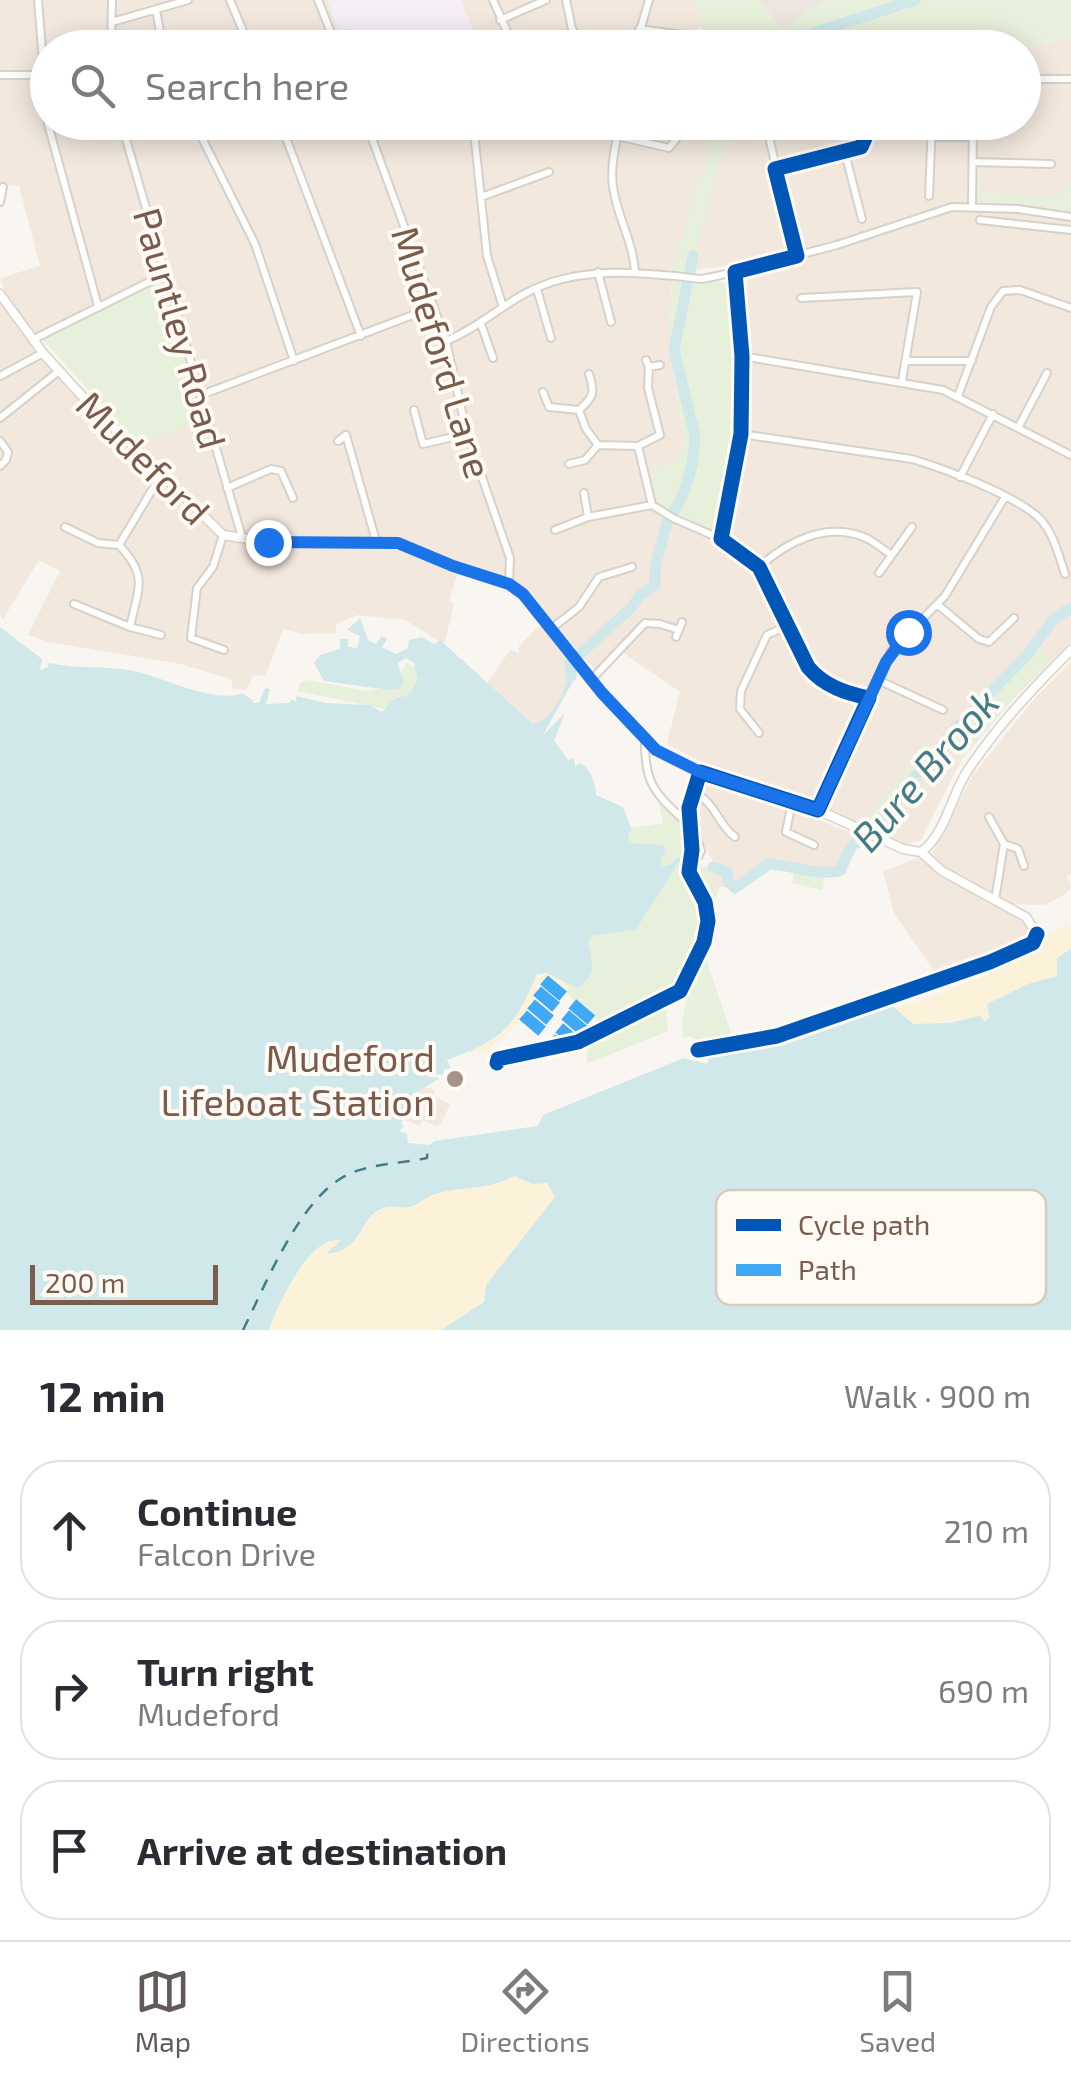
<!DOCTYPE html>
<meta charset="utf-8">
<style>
:root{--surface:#fff;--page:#f7f7f7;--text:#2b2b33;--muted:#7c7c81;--line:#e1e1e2;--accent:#625958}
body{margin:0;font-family:"Exo 2",sans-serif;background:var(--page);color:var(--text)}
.scale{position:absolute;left:30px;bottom:25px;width:188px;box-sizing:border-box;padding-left:10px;border:5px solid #7a5c4d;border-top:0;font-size:28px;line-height:35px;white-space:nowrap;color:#7a5c4d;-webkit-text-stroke:8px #fffaf3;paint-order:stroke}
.stop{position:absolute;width:30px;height:30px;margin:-22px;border:8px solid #1a73e8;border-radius:50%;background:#fff}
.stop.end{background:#1a73e8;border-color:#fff;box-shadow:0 2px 10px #0008}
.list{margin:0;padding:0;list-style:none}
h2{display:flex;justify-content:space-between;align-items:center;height:130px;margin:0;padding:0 40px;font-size:42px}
h2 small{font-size:32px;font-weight:400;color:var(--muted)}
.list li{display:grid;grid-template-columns:65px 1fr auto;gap:30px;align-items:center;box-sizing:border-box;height:140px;margin:0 20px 20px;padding:0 20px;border:2px solid var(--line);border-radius:40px}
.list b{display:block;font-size:38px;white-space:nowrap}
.list p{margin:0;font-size:32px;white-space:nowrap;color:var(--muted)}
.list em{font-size:32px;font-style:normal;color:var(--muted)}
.icon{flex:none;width:55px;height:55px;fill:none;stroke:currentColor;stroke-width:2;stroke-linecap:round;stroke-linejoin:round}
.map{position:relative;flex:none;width:1071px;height:1330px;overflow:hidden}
.search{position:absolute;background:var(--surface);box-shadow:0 5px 25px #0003;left:30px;right:30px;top:30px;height:110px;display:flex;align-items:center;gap:25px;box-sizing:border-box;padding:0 35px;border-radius:55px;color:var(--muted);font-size:38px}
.sheet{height:610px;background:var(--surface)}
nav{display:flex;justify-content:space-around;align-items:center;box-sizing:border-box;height:140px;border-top:2px solid var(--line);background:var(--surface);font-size:28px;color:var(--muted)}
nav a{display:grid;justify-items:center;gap:5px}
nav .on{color:var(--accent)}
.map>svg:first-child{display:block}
</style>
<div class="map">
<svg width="1071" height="1330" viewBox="0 0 1071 1330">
<rect width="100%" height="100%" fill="#f9f5f0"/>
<!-- residential -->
<path fill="#f2e8de" d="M0,0H688L695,3L701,27L689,31L685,42L687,47L48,48V122L717,123L671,272L669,329L684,446L674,462L650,469L680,517L727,535L743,443V279L741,264L694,270L692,264L730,123L1024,122V48L1071,39V642L1014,698L962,759L920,841L904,844L807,801L717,769L667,744L680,692L616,648L595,670L516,581L417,548L354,537L252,535L221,530L201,513L140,446L201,418L157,273L33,336L10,306L0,278L40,266L19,186H0Z
M0,302L36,352L124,445L197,519L220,535L238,543L293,547L397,548L410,550L457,575L449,601L454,604L444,644L405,620L358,615L336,624V633L303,634L283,629L266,675L253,676L246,690L233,689L231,679L177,663L49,642L28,635L60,571L39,560L3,619L0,614Z
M540,625L570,663L573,672L560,700L541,725L533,728L487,683L510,650L519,653V646Z
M1071,662V873L1067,877L1071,887L1064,895L1044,905L1015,904L1011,913L1024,920L1032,941L938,977L894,913L883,871L932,853L973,775L1035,698Z
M702,779L805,814L865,839L852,845L844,864L837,871L822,874L807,868L769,864L734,888L711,886L713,862L693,824L692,810Z
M424,1087L434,1089L435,1096L450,1104L441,1124L436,1126L423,1120L420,1126L405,1120L414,1096Z"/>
<!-- industrial -->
<path fill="#ede5e0" d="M758,0H826L782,29Z"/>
<!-- education -->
<path fill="#f6eef6" d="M327,0H461L480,47H344Z"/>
<!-- green -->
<path fill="#e7f0db" d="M688,0H758L782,29L826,0H1071V39L1024,48L714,47L701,27L695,3Z
M717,123H730L692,264L694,270L671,272Z
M981,181V191L1052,197L1053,193H1065V183L1071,182V211L982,201L977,196L978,182Z
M671,278L716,279L721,283L733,284L740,355L738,434L719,533L659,505L649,469L674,462L684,446L669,329Z
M157,280L162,282L201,419L140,446L41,338Z
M1034,644L1038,645L1050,662L1014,698L962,759L939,747L871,828L863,826L923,744L941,742L983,687L998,680Z
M406,663L422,670L420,689L388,710L298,691L300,683L308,680L367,691L394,686Z
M554,740L568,760L573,758L575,760V767L580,763C589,770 596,782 596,795L623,807L631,828L663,823L658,799C681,820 695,829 681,860L700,900L695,905C710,930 688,953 679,975C675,986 677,990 668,997L664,991L619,1015L606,1027L564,992L569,986L547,973L485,1045L469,1054Z
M693,865L713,869L711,885L720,886L712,912L695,877Z
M794,872L823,876L824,886L821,890L792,883Z
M706,959L733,1039L704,1043L689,1036L683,1038C680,1008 690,985 706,959Z
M666,1010L668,1031L587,1064V1048L644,1016Z"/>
<!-- sand -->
<path fill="#fbf2d9" d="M1071,924V967L1061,976L986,1006L989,1018L985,1022L980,1016L774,1046L822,1025L922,1001L1007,966L1038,946L1039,939Z
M547,973L570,986L564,992L549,979L541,980C529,1008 509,1041 479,1053L473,1050C509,1035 522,1007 537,974Z
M515,1176L532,1184L547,1183L555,1197L480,1302L456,1330H269C279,1304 308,1236 342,1240L328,1252L354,1243L370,1218L381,1209L392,1205L400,1208L443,1191L500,1184Z"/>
<!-- water -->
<path fill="#d0e8ea" d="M360,618L368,640L376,644L382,636L387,639L382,647L396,654L408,648L409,640L422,637L434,644L440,640L533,724C556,717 571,682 568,660L577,674L543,735L565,713L554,741L568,760L573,758L575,767L580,763C589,767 596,783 596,795L623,807L631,828L628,836L629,843L663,845L666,852L661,857V865L668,866L677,858H686L685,864L679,862L636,929L591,936L588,944C593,963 597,976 577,988L547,973L537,974C514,1029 502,1039 447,1060L451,1070L444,1069L443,1075L428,1073V1077L440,1078L412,1095L401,1124L404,1126L399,1131L407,1134L408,1143L429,1145L435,1141L538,1126L543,1115L684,1058L707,1064L712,1050L786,1041L888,1002L913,1024L948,1023L980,1016L985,1022L989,1018L987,1004L1028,984L1057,976V958L1071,949V1330H441L484,1302L486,1285L555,1197L547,1183L532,1184L515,1176C489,1190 465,1186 438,1193C428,1196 419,1204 409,1207C401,1209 394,1205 386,1207C356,1216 368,1249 326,1254L341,1240C309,1235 278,1305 269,1330H0V627L42,659L40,670L48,667L49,663C75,669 102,666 128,670C160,675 214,705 242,693L253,700V703H259L265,688L270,689L266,704L289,703L292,699L295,702L297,696L326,703L369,705L382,712L393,700L410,694L418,679L414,663L406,658L398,663L403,682L399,689L389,690L324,681L314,663L320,655L340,649V639H348V647L357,648L360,636L347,630Z"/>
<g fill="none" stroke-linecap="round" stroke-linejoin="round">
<!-- river -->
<path stroke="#d0e8ea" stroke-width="11" d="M767,48L915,0
M571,676L570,663L632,607L639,596L655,585V567L667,523L683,495L692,466L695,436L674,350L693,256
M713,867L727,872L728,882L735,888L769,864C792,865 817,876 840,871L852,845L865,839L954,730L1027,655L1055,618L1071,608"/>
<!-- ferry -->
<path stroke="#437c86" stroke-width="2.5" stroke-dasharray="12 10" stroke-linecap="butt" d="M243,1330C266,1284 301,1194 351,1173C373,1164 403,1163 427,1158L428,1145"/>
<defs>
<path id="street" d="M38,0L48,124L98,306
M230,0L250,48
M318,0L337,48
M493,0L514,47
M566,0L572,29L583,46
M156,10L163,48
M500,20L546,0
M112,22L188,0
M639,29L683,35
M111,48L112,0
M635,48L649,0
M0,75H46
M1031,79H1071
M121,122L241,534
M194,122L255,244L294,361
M280,122L361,336
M366,122L446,341L467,434L510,558L509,583
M473,122L487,256L503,307
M620,122C616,144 610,165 613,187C617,217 634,243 635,273
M474,133L503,122
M768,133L797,256
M617,136L669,148L677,138L682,122
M932,137H973
M845,153L862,219
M973,162L1051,164
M775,169L861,147L866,136L863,122
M929,196L932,122
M481,197L549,172
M0,202L3,187
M972,206L973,122
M980,220L1071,230
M598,272L611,322
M537,289L551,338
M801,298L917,292L902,381
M481,324L493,358
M32,340L165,274
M446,341C476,329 498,308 526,293C580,264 644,273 702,279L717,276L837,245L952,207L1018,209L1071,217
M742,356L943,390L1071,455
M906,361H972
M649,367L660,365
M0,376L43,353
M543,392L549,407L579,410L586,429L598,445L638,446L660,435L648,388L649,367L646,360
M201,395L434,307
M958,396L991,307L1003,291L1020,290L1071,308
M414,410L423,444L466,434
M579,410C594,397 595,392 589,374
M0,418L59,371
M1018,428L1047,373
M741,434L912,459C945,469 1015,495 1039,518C1053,531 1059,556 1065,574
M0,441L8,452L6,460L0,466
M338,441L346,435L376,541
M638,446L652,505L673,518L721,539L759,567L808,667C824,686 845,693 869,698
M569,464L585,460L598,445
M960,477L993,414
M227,488L271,469L281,471L293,498
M584,493L588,517
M65,527L98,543L119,545
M555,530L588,517L652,505
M223,535L213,567L197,588L191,638L224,650
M721,538L741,434L742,356L735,272
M759,567C787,542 825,522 864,537C874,541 883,550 892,555
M879,573L912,527
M74,604L130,627L161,635
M938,605L979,639L989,642L1014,618
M130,627C138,588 149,577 119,545L161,475
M551,629L579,607L599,577L632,567
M676,637L682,622
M592,679L645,623L660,624L679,630
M878,680L943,710
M759,733L740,709L741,691L767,635L787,626
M645,740C644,785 656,794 687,823
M694,793C716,802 717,824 735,837
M792,802L786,832L814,845
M818,810L891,651L945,596L1005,497
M989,817L1004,844L995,900
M690,833L696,836L701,851L698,857L691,861
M1004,844L1018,849L1024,866
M680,991L704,942L708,921L705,902L689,872L692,850L689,808L700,772"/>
<path id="secondary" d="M0,294L43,353L83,397L223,535L268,542L398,543L453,566L509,583L523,594L602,693L656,750L700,772L818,810L903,849L921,852L942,871L1026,917L1037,934
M921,852C946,834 951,795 968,770C998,725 1033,688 1071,650"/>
</defs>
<!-- street casing -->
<use href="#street" stroke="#d7d1cb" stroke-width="10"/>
<!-- secondary casing -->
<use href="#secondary" stroke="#d9d2cb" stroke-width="11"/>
<!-- street -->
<use href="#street" stroke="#fefefd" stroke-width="6"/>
<!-- secondary -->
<use href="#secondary" stroke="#fefefd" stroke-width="8"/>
<!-- quiet -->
<path stroke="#3fa9f5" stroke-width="12" stroke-dasharray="25 12" stroke-linecap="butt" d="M544,980L602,1029
M537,991L590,1036
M531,1004L577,1043
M523,1015L562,1048"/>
<defs>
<path id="cycleway" d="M698,1050L777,1036L990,962L1033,943L1037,934
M497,1063L498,1059L578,1042L680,991L704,942L708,921L705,902L689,872L692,850L689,808L700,772L818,810L869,698C845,693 824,686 808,667L759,567L721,539L741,434L742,356L735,272L797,256L775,169L861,147L866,136L863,122"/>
</defs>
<!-- cycleway casing -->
<use href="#cycleway" stroke="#fffaf3" stroke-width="21"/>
<!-- cycleway -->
<use href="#cycleway" stroke="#0057b8" stroke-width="15"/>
</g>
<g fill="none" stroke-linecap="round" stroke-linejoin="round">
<!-- route -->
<path stroke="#1a73e8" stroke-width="12" d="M268,542L398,543L453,566L509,584L523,594L602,693L656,750L700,772L818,810L886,662L908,632"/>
</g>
<!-- markers -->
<circle fill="#a69286" stroke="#fffaf3" stroke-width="4" cx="455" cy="1079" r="10"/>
<g text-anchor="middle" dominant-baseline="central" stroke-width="8" stroke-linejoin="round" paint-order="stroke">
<!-- street labels -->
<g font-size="38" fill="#7a5c4d" stroke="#fffaf3">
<text transform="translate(181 328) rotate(74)">Pauntley Road</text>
<text transform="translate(443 352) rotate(73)">Mudeford Lane</text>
<text transform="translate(144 457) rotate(45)">Mudeford</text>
</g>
<!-- poi labels -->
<g font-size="38" fill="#7a5c4d" stroke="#fffaf3" text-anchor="end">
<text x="435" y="1057">Mudeford<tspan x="435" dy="44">Lifeboat Station</tspan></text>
</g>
<!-- water labels -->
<g font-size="40" font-style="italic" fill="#437c86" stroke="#fffaf3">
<text transform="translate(924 769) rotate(-49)">Bure Brook</text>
</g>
</g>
<!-- legend -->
<rect x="716" y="1190" width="330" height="115" rx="15" fill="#fffaf3" stroke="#d7cbc1" stroke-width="2.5"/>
<rect x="736" y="1219" width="45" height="12" fill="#0057b8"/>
<rect x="736" y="1264" width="45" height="12" fill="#3fa9f5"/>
<g font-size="28" fill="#7a5c4d">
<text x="798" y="1235">Cycle path</text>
<text x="798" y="1280">Path</text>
</g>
</svg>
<div class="scale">200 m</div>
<div class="stop" style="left:908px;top:632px"></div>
<div class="stop end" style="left:268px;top:542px"></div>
<div class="search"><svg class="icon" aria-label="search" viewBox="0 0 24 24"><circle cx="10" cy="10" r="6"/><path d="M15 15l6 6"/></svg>Search here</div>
</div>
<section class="sheet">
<h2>12 min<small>Walk · 900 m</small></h2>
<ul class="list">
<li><svg class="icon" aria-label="ahead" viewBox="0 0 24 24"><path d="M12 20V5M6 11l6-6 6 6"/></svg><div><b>Continue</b><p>Falcon Drive</p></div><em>210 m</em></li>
<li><svg class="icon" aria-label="right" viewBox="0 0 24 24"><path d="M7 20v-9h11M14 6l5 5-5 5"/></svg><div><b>Turn right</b><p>Mudeford</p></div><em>690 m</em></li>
<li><svg class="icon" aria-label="arrive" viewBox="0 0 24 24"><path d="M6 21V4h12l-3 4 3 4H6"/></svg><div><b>Arrive at destination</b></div></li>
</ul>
</section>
<nav>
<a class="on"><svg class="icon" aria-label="map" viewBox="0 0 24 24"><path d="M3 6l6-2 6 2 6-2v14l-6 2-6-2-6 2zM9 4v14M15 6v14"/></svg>Map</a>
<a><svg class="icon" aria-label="directions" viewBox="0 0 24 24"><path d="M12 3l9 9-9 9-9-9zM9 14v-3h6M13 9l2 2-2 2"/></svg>Directions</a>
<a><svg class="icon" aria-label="saved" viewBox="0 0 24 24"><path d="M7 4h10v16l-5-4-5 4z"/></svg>Saved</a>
</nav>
